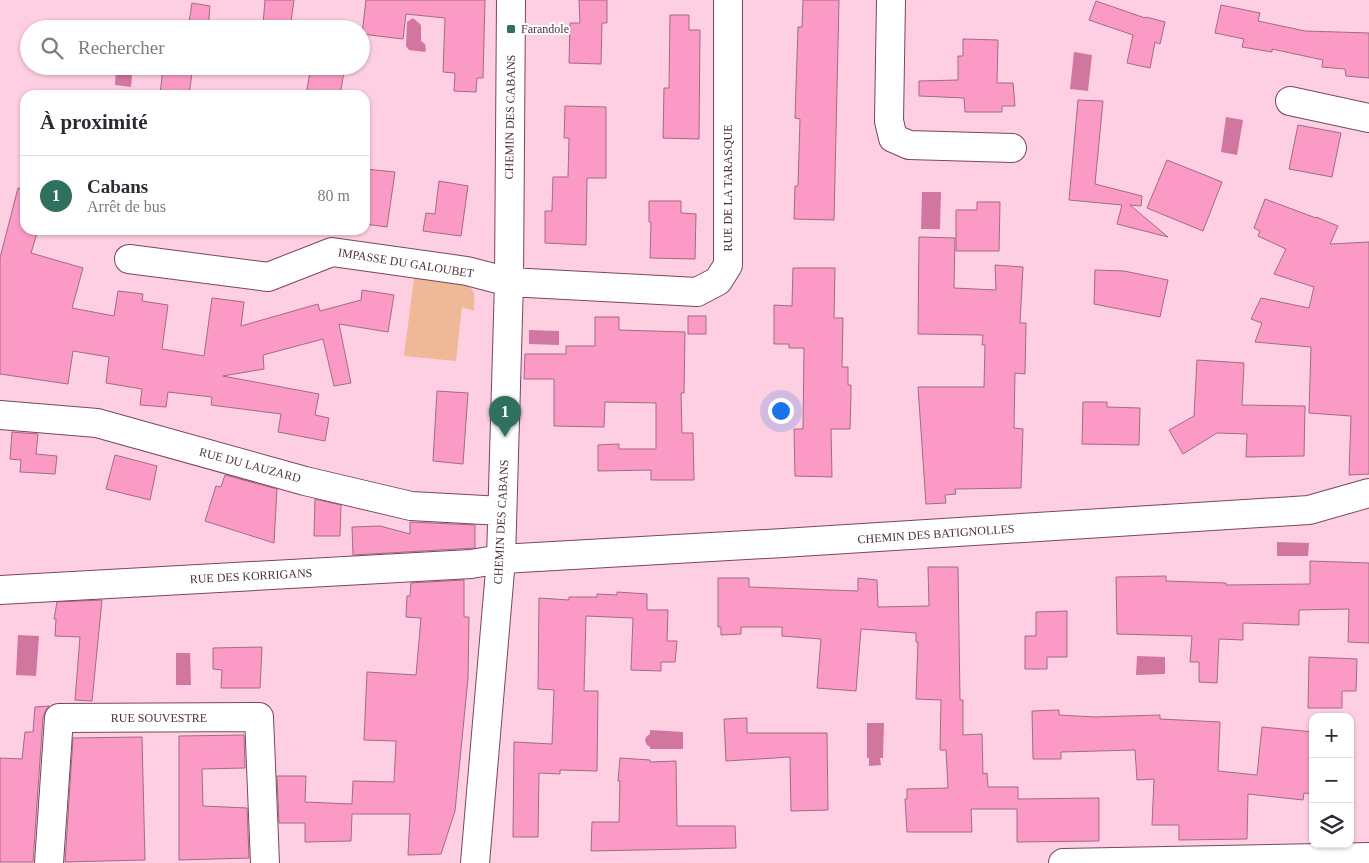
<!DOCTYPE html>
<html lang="fr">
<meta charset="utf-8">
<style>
:root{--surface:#fff;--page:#f7f7f7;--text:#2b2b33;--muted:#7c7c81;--line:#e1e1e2;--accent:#30705e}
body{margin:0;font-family:"Times New Roman",serif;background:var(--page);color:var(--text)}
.controls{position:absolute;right:15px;bottom:15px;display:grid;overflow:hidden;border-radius:10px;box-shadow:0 1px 4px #0004}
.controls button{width:45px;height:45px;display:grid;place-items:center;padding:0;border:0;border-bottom:1px solid var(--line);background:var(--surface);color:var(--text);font:25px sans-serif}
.you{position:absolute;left:780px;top:410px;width:18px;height:18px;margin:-12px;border:4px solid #fff;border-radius:50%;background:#1a73e8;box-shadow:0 0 0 8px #1a73e833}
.badge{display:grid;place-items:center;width:32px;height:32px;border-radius:50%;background:var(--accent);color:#fff;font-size:16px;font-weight:700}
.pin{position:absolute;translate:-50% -41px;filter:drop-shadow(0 1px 2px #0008)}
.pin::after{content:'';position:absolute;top:26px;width:18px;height:15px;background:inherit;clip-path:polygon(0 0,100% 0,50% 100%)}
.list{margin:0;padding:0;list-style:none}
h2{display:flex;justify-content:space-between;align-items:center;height:65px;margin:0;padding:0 20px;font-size:21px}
h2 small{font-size:16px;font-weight:400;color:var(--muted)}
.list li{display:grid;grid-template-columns:32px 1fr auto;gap:15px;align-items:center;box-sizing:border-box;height:80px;padding:0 20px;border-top:1px solid var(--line)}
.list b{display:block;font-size:19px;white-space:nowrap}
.list p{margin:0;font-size:16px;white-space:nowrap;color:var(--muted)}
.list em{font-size:16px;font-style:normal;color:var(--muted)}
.icon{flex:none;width:28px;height:28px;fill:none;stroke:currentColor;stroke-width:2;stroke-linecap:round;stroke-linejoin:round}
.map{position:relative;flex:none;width:1369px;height:863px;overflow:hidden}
.search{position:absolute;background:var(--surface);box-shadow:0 1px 4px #0004;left:20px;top:20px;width:350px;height:55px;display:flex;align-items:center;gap:12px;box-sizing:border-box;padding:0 18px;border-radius:28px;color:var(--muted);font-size:19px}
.panel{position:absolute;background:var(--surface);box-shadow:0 1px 4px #0004;left:20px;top:90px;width:350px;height:145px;border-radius:15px}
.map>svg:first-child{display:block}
</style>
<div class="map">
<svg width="1369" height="863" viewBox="0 0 1369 863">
<rect width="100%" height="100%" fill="#fecfe2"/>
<!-- green -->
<path fill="#efb896" d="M414,278L464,284C478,290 474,298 474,311L462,307L456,361L404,356Z"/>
<!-- water -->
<path fill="#d1769f" d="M413,18L421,25V41L425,44L426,50L425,52L409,50L406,46L407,22Z
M1074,52L1092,55L1088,91L1070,89Z
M116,66H133L131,87L115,85Z
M1226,117L1243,120L1237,155L1221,152Z
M922,192H941L940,229H921Z
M529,330L559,331V345L529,344Z
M1277,542L1309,543L1308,556H1277Z
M18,635L39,636L36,676L16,675Z
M176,653H190L191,685H176Z
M1137,656L1165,657V674L1136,675Z
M867,723H884L883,758H880L881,765L869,766V758H867Z
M650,730L683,732V749H650V747L647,745L645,741L646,737L650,734Z"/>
<!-- building -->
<path fill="#fb9bc5" stroke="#a16c83" d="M265,0H294L290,28L263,25Z
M366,0H485L483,78H477L476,92L454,91L455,73L443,72L445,18L406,14L403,39L362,34Z
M579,0H607V23H602L601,64L569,63L570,23H580Z
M803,0H839L834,220L794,219L795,186H798L800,119L795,118L798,27H802Z
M1096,1L1145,18L1146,17L1165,22L1160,44L1155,42L1150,68L1127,63L1133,35L1089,20Z
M192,3L210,6L208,29H188Z
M1221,5L1260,13L1258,21L1305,31L1369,33V78L1346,76L1345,69L1322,67L1323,60L1272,49V52L1242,47L1244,39L1215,33Z
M670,15H689V30H700L699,139L663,138L664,88H669Z
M963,39L998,40L997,83H1013L1015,106H1002V112H965L964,98L919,96V81L958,80V56H963Z
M163,66H193L189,95H160Z
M311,66H345L340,95H306Z
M1078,100L1103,101L1095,184L1142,196L1141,206L1130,205L1168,237L1117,224L1122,205L1069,200Z
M565,106L606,107V178H587L586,245L545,243V211H552L553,177H568L569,138H564Z
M1298,125L1341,133L1332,177L1289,169Z
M1167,160L1222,182L1203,231L1147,208Z
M365,169L395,172L387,227L365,224Z
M439,181L468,186L461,236L423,231L426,213L435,214Z
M18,188L25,189V230H38L31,253L83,268L72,308L114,316L118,291L143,294L142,301L168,305L162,349L204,356L212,298L244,302L241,326L318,304L320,311L361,300L362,290L394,295L388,332L339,324L351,383L334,386L323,339L263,355L264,369L223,376L319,394L315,415L329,418L325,441L278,432L281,414L211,405L212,397L168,392L166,407L140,405L142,389L106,383L109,357L73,351L68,384L0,374V258Z
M1265,199L1316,218V217L1338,226L1330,244L1369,242V474L1349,475L1351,416L1309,413L1311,347L1255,342L1262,323L1251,319L1261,298L1309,308L1314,287L1274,274L1286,249L1258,236L1260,231L1254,228Z
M649,201H681V213L696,214L695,259L650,258L651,222H649Z
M977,202H1000L999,251H956V210H977Z
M919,237L955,238L954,288L996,290L995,265L1023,267L1020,323H1026L1025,374L1015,373L1014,428L1023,429L1021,488L955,489L956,494L945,495L946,503L926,504L918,387H984L985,345H982L983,335L918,334Z
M793,268H835L834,318H843L842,367H848V385H851V395L850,429H831L832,477L795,476L794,429H803L804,348H789V344H774V305L792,306Z
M1095,270L1124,271L1168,280L1160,317L1094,304Z
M688,316H706V334H688Z
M595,317H619V330L685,332L684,393H681L682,433H693L694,480H651V470L598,471V445L619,444V449H656V403L605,402L604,427L554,426V379H524L525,354H566V346H595Z
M1197,360L1244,363L1242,405L1305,406L1304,456L1246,457L1247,434L1217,433L1183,454L1169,430L1194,416Z
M437,391L468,393L463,464L433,461Z
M1083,402H1107V407L1140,408L1139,445L1082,444Z
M12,432L38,434L36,454L57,456L55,474L20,472L21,460L10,459Z
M115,455L157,466L150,500L106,489Z
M225,475L277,489L274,543L205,521L216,486L221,487Z
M315,499L341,505L340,536H314Z
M410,522L475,525V548L353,555L352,527L380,526L410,534Z
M1310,561L1369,563V643L1348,642L1349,609L1299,610V625L1243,623V640L1219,639L1217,683L1199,682V662H1190L1192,636L1117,634L1116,577L1166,576V581L1226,583V585L1310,584Z
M928,567H958L960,700H963V735L982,734L983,774L987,773L988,787H1018V799L1099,798V841L1017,842V809H971L972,832H907L905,799H907V789L948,788L946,750H940L941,700L916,699L918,642H916V633L861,629L856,691L817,688L821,639L782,636V627H741V634L721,635V627H718V578H749V587L858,591V578L877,580L878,607L929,606Z
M464,580V617H469L468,678L455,811L441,854L408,855L410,814H352L351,841L305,842V823H279L277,776H306L305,802L352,804L353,781L394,782L396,741L364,740L367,672L416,675L421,618L406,617L407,596H410L411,583Z
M617,592L647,594V610H668L667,641H677L675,662H661V671L631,670L633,618L586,616L584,691H598L597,771L560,770V774L539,773L538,837H513L514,742L552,744L554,690L538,689L539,598L569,600V597H597V594L617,595Z
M102,600L92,701L75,700L80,637L55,636L56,619H54L57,602Z
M1067,611V657H1047V669H1025V636H1036V612Z
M262,647L260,688H221L222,670L213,669V648Z
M1309,657L1357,659L1356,691H1342V708H1308Z
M49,706L46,710L43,717L33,862H0V758L22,759L25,732H33L35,707Z
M1059,710V715L1095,717L1160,715V719L1220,722L1218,771L1257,775L1262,727L1313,732V794L1304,793L1303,800L1248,794L1247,839L1179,840V825H1152L1154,779L1137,780L1135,750L1061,752V759H1033L1032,711Z
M747,718V733H827L828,810L791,811L790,757L726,761L724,719Z
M244,735L245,768L202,769L203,806L247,808L249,858L179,860V736Z
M142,737L145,860L65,862L73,738Z
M620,758L650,760V762L676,761L677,826H735L736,848L591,851L592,822H619L620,781H618Z"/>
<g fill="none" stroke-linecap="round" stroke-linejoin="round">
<defs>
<path id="minor" d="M891,0L889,121L893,138L909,145L1012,148
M1290,101L1369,118
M129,259L268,277L332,252L467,271L509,282L697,292L718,281L728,265V0
M0,415L97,423L305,481L411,506L502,511
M0,590L471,564L501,559L783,543L1309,510L1369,493
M49,863L59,718L259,717L265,863
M475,863L501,559L509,282L511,0
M1063,863L1369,857"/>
</defs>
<!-- minor casing -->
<use href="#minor" stroke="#78475d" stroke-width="30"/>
<!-- minor -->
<use href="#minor" stroke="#fff" stroke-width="28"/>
</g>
<!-- markers -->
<rect fill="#30705e" stroke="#fff" stroke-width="2" x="506" y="24" width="10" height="10" rx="2.5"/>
<g text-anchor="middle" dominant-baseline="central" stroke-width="4" stroke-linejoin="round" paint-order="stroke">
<!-- poi labels -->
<g font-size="12" fill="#4a323c" stroke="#fff" text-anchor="start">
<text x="521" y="29">Farandole</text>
</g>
<!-- street labels -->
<g font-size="12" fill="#4a323c" stroke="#fff">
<text transform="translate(510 117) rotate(-89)">CHEMIN DES CABANS</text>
<text transform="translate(728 188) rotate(-90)">RUE DE LA TARASQUE</text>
<text transform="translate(406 263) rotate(9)">IMPASSE DU GALOUBET</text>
<text transform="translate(250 465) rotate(15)">RUE DU LAUZARD</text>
<text transform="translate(501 522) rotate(-87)">CHEMIN DES CABANS</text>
<text transform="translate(936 534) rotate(-4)">CHEMIN DES BATIGNOLLES</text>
<text transform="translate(251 576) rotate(-3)">RUE DES KORRIGANS</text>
<text x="159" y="718">RUE SOUVESTRE</text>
</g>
</g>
</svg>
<div class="controls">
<button>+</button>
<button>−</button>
<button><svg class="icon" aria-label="layers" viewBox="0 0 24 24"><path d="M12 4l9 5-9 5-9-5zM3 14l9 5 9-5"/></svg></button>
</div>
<div class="you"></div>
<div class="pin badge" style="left:505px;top:437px">1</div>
<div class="search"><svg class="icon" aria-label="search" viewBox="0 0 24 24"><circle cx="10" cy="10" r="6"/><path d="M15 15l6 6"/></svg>Rechercher</div>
<section class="panel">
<h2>À proximité<small></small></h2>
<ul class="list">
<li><span class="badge">1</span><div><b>Cabans</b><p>Arrêt de bus</p></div><em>80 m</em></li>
</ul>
</section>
</div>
